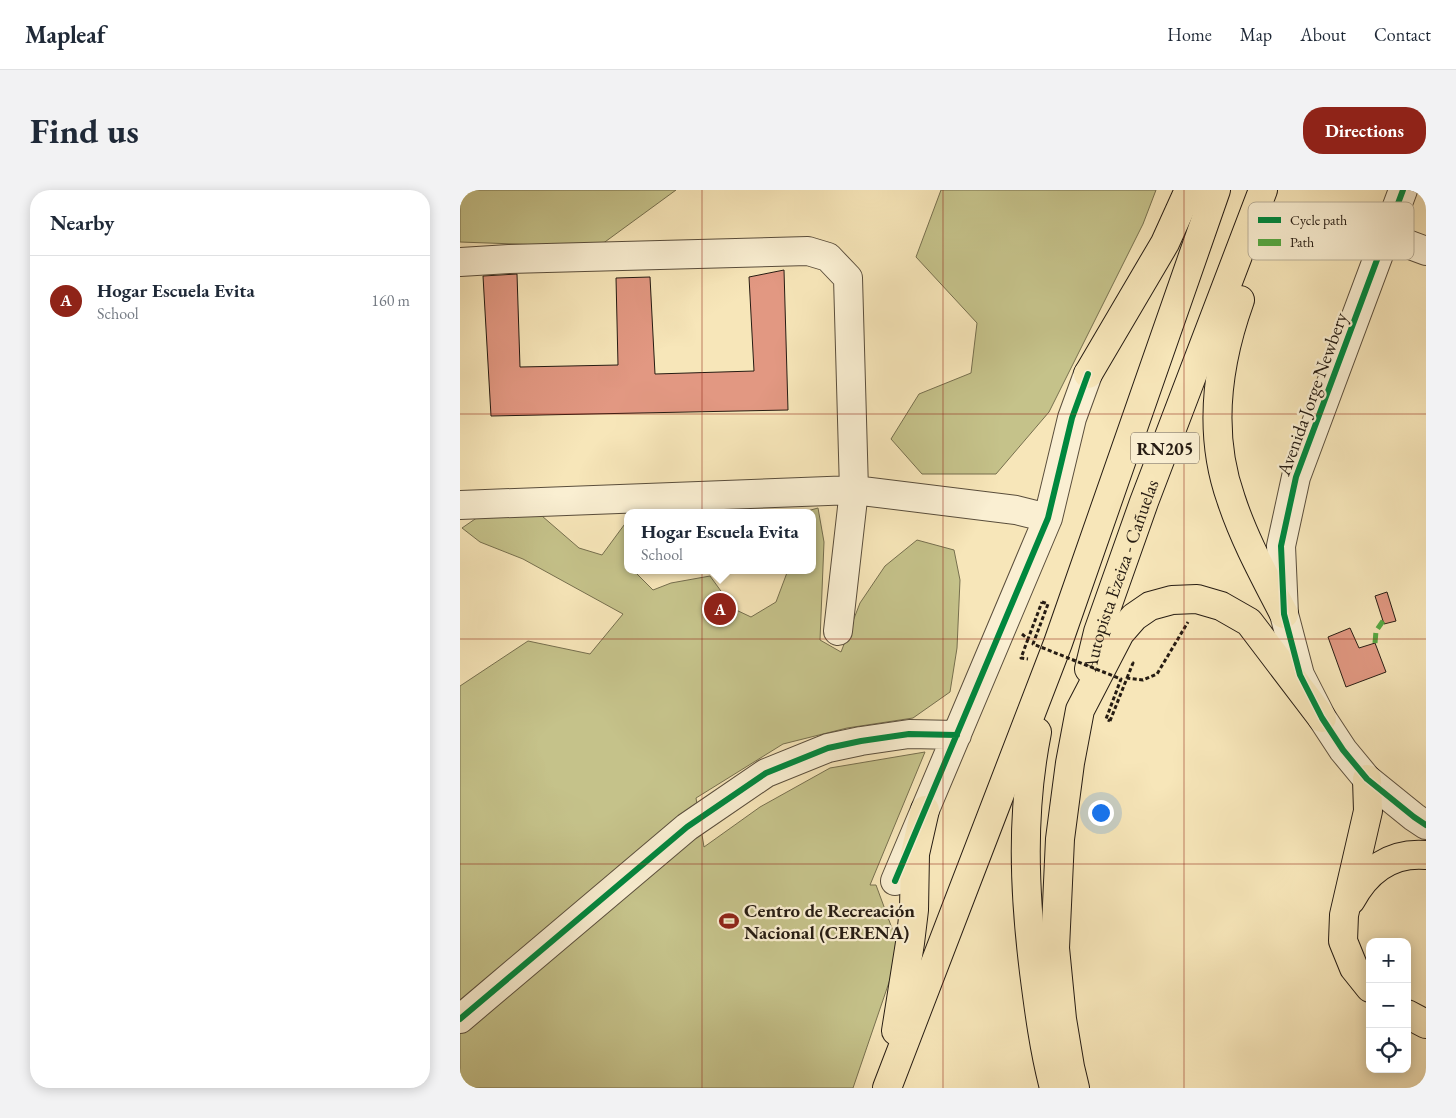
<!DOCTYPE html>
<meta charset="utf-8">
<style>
:root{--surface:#fff;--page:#f2f2f3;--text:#1f2937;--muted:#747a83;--line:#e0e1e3;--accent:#8f2418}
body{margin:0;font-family:"EB Garamond",serif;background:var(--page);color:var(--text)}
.controls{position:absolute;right:15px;bottom:15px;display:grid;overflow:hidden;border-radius:10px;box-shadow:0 2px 12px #0003}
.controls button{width:45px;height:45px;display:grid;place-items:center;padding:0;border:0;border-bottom:1px solid var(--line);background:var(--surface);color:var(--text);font:25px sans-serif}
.you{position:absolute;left:640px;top:622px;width:18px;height:18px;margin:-12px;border:4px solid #fff;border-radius:50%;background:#1a73e8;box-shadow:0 0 0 8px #1a73e833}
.badge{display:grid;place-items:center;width:32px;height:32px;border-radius:50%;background:var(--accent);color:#fff;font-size:16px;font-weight:700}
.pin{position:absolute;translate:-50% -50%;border:2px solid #fff;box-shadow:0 1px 5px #0006}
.popup{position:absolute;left:164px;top:319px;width:192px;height:65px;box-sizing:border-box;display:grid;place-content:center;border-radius:10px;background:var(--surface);filter:drop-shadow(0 1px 4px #0005);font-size:16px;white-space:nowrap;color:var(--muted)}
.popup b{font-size:19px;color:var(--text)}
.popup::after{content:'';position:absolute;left:50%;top:100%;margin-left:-10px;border:10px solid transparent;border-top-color:var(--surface)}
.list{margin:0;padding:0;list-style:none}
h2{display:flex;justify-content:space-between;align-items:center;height:65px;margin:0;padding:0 20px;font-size:21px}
h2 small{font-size:16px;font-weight:400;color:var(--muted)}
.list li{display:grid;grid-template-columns:32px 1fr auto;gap:15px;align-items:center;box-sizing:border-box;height:90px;padding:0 20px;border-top:1px solid var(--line)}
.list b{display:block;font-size:19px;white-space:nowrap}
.list p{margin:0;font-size:16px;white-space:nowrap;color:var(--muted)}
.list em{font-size:16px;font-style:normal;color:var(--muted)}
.icon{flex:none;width:28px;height:28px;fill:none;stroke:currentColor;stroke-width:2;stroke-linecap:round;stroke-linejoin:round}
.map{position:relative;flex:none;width:966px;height:898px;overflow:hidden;border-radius:20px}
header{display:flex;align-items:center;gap:30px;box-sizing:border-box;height:70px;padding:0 25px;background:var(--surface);border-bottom:1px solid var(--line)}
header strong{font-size:24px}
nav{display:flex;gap:28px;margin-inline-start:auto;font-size:18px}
.intro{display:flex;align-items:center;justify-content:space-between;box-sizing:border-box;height:120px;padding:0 30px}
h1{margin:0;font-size:35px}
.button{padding:12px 22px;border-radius:20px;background:var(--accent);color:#fff;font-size:18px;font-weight:700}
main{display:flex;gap:30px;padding:0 30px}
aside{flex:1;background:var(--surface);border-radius:20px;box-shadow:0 2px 12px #0003}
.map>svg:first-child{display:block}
</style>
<header>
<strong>Mapleaf</strong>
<nav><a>Home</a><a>Map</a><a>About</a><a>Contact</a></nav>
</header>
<div class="intro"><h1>Find us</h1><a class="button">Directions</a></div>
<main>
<aside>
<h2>Nearby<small></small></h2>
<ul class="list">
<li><span class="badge">A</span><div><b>Hogar Escuela Evita</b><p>School</p></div><em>160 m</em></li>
</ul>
</aside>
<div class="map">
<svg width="966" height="898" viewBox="0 0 966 898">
<rect width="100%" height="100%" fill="#f7e6b9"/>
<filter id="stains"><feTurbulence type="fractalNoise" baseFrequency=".004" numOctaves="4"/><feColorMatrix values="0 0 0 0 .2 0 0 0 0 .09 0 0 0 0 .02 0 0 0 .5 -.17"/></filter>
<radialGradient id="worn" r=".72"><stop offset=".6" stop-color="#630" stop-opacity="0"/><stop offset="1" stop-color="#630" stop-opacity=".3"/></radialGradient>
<!-- green -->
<path fill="#c5c28a" stroke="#766f4e" d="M0,0H216L138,57L0,52Z
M481,0H696L683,34L589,222L536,284H462L431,249L459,204L511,183L517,133L456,67Z
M358,318L364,352L360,450L381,462L400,413L425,376L457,350L494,360L500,390L497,458L490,502L453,528L387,538L323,554L236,608L244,657L300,617L370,578L465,562L410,695H416L440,760L393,898H0V496L68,451L130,464L163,424L63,369L20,352L2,338L18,327L82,326L119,358L142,365L167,331L168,380H178L177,384L193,400L211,393L250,386L274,419L291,427L316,412L328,380H352V323H340Z"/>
<!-- building -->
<path fill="#e29882" stroke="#261c13" d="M324,80L328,220L31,226L23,86L57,84L60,177L158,175L156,88L190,87L195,184L294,181L289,87Z
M927,402L936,431L924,434L915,406Z
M890,438L899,458L915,453L926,482L886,497L868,447Z"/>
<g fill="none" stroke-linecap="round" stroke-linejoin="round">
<defs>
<path id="minor" d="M943,0L836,287L821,356L824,424L840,485L862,528L883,560L907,589L954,627L966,635
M926,46L966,61
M0,72L49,69L348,61L368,67L388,88L394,300L556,320L588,328
M0,315L394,300L378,441
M435,691L588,328L612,228L628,184
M0,829L227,637L306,583L368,558L401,551L449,544L497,545"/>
<g id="highway">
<path d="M780,110C757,174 748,244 771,309C784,349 805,387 824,424"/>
<path d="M628,184L705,53L729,0"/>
<path id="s1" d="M629,479L638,442L684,312L803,0"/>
<path d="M577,542C561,623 564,700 574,782C579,821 584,860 594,898"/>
<path d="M907,589L908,621L884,725L883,751L894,778L910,798"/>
<path d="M891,710C907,680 931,662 966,665"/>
<path d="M947,824L966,834"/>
<path d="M436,841L450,753L454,720L455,664L465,620"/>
<path d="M427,898L598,453L756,0"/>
<path d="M615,898L610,877L602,829L595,758L600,649L610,573L620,520L660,443L674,427L690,416L712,410L737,409L761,416L789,432L862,528"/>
</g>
</defs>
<!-- minor casing -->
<use href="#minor" stroke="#5a4e3c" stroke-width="30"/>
<!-- highway casing -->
<use href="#highway" stroke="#261c13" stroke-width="30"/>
<!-- path -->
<path stroke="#261c13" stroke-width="3" stroke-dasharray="4 2.5" stroke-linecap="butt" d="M562,444L568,449L582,412
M568,449L561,468L568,469
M667,488L673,473L670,472
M650,531L667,488L683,490L697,484L728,432"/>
<!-- minor -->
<use href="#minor" stroke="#faefd2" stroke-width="28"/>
<!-- highway -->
<use href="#highway" stroke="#f7e6b9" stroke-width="28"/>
<!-- path-bridge -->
<path stroke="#261c13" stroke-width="3" stroke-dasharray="4 2.5" stroke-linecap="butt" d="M582,412L588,414L573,454L661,489L646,529L650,531"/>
<!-- quiet -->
<path stroke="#53a942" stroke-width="5" stroke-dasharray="10 5" stroke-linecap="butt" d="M915,453L916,441L923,431"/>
<defs>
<path id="cycleway" d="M943,0L836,287L821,356L824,424L840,485L862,528L883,560L907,589L954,627L966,635
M435,691L588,328L612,228L628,184
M0,829L227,637L306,583L368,558L401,551L449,544L497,545"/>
</defs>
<!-- cycleway casing -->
<use href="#cycleway" stroke="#faefd2" stroke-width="9"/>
<!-- cycleway -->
<use href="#cycleway" stroke="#00873e" stroke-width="6"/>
</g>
<!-- grid -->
<path fill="none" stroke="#8f2418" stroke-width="1" stroke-opacity="0.55" d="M242,0V898M483,0V898M724,0V898M0,224H966M0,449H966M0,674H966"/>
<!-- icons -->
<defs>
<symbol id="stadium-bare" viewBox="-9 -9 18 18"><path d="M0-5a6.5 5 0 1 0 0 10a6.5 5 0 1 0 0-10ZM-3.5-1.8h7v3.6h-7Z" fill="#8f2418" stroke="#faefd2" stroke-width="2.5" paint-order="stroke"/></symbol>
</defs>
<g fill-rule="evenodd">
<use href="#stadium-bare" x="255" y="717" width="28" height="28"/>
</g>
<g text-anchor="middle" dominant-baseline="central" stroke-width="4.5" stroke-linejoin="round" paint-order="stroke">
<!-- shield labels -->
<rect fill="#faefd2" stroke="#665b4c" stroke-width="1" x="671" y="242.5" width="68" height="31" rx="4"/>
<g font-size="18" font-weight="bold" fill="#261c13">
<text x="705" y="258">RN205</text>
</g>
<!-- street labels -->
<g font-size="19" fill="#261c13" stroke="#faefd2">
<text transform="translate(852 204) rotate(-70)">Avenida Jorge Newbery</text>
<text stroke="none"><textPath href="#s1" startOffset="99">Autopista Ezeiza - Cañuelas</textPath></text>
</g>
<!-- poi labels -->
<g font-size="19" font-weight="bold" fill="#261c13" stroke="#faefd2" text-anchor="start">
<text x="284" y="720">Centro de Recreación<tspan x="284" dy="22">Nacional (CERENA)</tspan></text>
</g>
</g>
<!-- legend -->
<rect x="788" y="12" width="166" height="58" rx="8" fill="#faefd2" stroke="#bab099" stroke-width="1"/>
<rect x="798" y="27" width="23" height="6" fill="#00873e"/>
<rect x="798" y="49" width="23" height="7" fill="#53a942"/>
<g font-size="14" fill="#261c13">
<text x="830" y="35">Cycle path</text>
<text x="830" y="57">Path</text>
</g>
<rect width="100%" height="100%" filter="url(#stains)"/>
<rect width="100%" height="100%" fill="url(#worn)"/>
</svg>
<div class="controls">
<button>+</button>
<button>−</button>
<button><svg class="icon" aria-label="locate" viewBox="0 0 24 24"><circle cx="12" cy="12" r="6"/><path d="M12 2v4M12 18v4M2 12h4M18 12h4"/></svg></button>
</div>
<div class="you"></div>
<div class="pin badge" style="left:260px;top:419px">A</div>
<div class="popup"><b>Hogar Escuela Evita</b>School</div>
</div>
</main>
